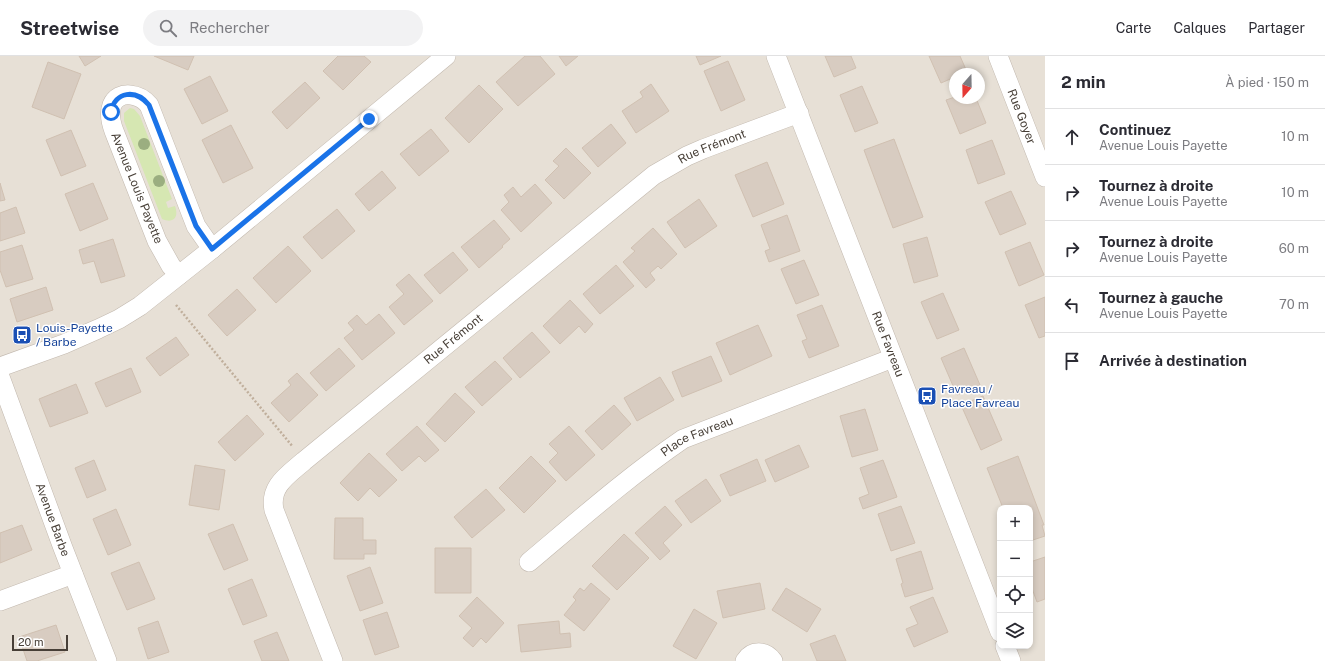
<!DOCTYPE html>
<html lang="fr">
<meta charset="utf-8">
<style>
:root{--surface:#fff;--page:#f2f2f3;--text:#2b2b33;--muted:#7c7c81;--line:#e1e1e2}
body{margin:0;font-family:"Public Sans",sans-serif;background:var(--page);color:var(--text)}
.controls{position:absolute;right:12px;bottom:12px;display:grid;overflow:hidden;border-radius:8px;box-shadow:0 2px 6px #0003}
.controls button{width:36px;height:36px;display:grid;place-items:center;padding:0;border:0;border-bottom:1px solid var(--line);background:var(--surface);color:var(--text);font:20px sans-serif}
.compass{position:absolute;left:949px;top:12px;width:36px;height:36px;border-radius:50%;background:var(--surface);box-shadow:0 2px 6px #0003;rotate:200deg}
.scale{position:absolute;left:12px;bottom:10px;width:56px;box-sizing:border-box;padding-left:4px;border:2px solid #473f37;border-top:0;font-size:11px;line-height:14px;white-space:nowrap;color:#473f37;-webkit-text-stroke:3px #fff;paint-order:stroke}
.stop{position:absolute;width:12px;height:12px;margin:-9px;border:3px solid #1a73e8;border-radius:50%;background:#fff}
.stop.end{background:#1a73e8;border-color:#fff;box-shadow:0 1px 4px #0008}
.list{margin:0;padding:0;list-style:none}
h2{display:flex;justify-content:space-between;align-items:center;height:52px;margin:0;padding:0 16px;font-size:17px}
h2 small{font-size:13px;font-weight:400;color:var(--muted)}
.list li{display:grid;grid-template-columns:26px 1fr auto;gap:12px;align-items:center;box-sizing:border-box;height:56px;padding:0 16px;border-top:1px solid var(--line)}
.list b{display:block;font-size:15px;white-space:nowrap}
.list p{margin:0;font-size:13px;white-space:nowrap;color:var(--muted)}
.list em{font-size:13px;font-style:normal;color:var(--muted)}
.icon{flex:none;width:22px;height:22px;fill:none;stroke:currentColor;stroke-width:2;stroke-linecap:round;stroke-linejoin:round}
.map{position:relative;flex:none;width:1045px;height:605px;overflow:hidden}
header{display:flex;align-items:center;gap:24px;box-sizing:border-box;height:56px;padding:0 20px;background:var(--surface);border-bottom:1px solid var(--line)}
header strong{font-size:19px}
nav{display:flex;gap:22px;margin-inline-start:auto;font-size:14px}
.search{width:280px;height:36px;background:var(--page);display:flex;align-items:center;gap:10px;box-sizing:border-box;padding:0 14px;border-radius:22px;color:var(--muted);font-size:15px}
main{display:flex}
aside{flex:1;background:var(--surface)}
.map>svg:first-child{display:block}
</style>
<header>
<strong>Streetwise</strong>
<div class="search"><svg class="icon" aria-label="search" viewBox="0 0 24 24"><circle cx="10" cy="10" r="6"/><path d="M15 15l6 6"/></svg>Rechercher</div>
<nav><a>Carte</a><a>Calques</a><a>Partager</a></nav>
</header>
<main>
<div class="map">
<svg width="1045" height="605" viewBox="0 0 1045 605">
<rect width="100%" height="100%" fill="#f4efe8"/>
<!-- residential -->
<path fill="#e7e0d6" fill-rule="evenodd" d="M0,0H1045V605H0ZM955,18H979V42H955ZM1000,452H1030V590H1000Z"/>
<!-- green -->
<path fill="#d6e7b2" d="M130,52L134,53L140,60L172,143L166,146L168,152L175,150C179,161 174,168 162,163L124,65V57Z"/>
<!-- building -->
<path fill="#d8ccc1" stroke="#d0c0b1" d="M79,0H101L85,10Z
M154,0H194L188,14Z
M338,0H364L371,6L343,34L323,15Z
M525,0H540L555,18L518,50L496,26Z
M559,0H578L566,10Z
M696,0H721L700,9Z
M825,0H851L856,12L834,21Z
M929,0H960L967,16L961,18H955V21L941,27Z
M728,5L745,44L721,55L704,15Z
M48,6L81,18L64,63L32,51Z
M210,20L228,55L202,68L184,33Z
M305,26L320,42L287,73L272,56Z
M651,28L669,55L636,77L622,55L643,41L640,36Z
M479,29L503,53L469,87L445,62Z
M862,30L878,67L855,76L840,39Z
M955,41V42H976L986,67L960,78L946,44Z
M611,68L626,87L598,111L582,92Z
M231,69L253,112L223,127L202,84Z
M431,73L449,95L419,120L400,98Z
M71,74L86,110L61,120L46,84Z
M894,83L923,161L893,172L864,94Z
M992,84L1005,118L978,128L966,94Z
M566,92L591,117L564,143L545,124L559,110L553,105Z
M767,106L784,148L753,161L735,119Z
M382,115L396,132L369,155L355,138Z
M0,127L5,144L0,145Z
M93,127L108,163L80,175L65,138Z
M535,128L552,147L521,176L501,154L509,146L504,139L513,131L521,141Z
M1011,135L1026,168L1000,179L985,146Z
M699,143L717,170L685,192L667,166Z
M16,151L25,177L0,185V157Z
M337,153L355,175L322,203L303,181Z
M787,159L800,195L769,206L765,195L770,193L761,169Z
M494,164L510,183L502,190L503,191L479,212L461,191Z
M653,172L677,198L661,213L658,210L650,217L655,224L646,232L623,206L635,195L631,192Z
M927,181L938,220L914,227L903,188Z
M113,183L125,220L101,227L94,205L83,208L79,194Z
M1030,186L1044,219L1019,230L1005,196Z
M22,189L33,223L6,231L0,214V196Z
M288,190L311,215L276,247L253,222Z
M453,196L468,214L440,238L424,219Z
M804,204L819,239L796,248L781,213Z
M616,209L634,230L600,258L583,238Z
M409,218L433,245L404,269L389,251L404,238L396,229Z
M46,231L53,254L17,266L10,243Z
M237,233L256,254L227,280L208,259Z
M943,237L959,274L937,283L921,246Z
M1045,241V280L1039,282L1025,249Z
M570,244L593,268L585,277L579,270L560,288L543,270Z
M822,249L839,290L809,302L802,285L807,283L797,259Z
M379,258L395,277L362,304L344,282L354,274L348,267L357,259L366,269Z
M758,269L772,300L730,319L716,287Z
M532,276L550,296L520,322L503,302Z
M176,281L189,299L160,320L146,302Z
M339,292L355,310L326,335L310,317Z
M964,292L980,329L957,339L941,302Z
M711,300L722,325L682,341L672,316Z
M495,305L512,323L482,350L465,331Z
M131,312L141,336L106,351L95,327Z
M297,317L318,339L289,366L271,347L291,329L288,325Z
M660,321L674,344L637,365L624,342Z
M76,328L88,357L50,371L39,343Z
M455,337L475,356L445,386L426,368Z
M983,340L1002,384L981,394L961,349Z
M614,349L631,368L602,394L585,375Z
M865,353L878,394L852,401L840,360Z
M247,359L264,378L235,405L218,386Z
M417,370L439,394L425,406L419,400L402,415L386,398Z
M569,370L595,399L566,425L549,406L558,397L549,388Z
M799,389L809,411L775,426L765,404Z
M369,397L397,424L379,441L370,432L358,445L340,427Z
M531,400L556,425L524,457L499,432Z
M1018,400L1044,469H1042L1045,480L1030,485V452H1003L987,412Z
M757,403L766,425L730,440L720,419Z
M94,404L106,434L87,442L75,412Z
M883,404L897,441L863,453L859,442L869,438L860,412Z
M195,409L225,414L219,454L189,449Z
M706,423L721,445L691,467L675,445Z
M486,433L505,454L472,482L454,461Z
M665,450L682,469L663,487L670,495L660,504L635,477Z
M901,450L915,487L891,495L878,458Z
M116,453L131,489L108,499L93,463Z
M335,462H363V484H376V498H364V503H334Z
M233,468L248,504L224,514L208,478Z
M22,469L32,494L0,507V477Z
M624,478L649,502L617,534L592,510Z
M435,492H471V537H435Z
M921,495L933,533L905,541L901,528L903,527L896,503Z
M1045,501V543L1037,546L1030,527V506Z
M139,506L155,543L127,554L111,517Z
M370,511L383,547L360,555L347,520Z
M252,523L267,560L243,569L228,533Z
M591,527L610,543L584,575L564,559L576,544L573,541L580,532L584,535Z
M760,527L765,553L723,562L717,535Z
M786,532L821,553L807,576L772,554Z
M477,541L504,567L486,587L481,582L473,591L463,582L472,572L459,560Z
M933,541L948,576L914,591L906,573L918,568L910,551Z
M694,553L717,567L696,603L673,590Z
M387,556L399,591L375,599L363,564Z
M158,565L169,596L148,603L138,572Z
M559,565L560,578L570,577L571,591L521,596L518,569Z
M56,569L65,596L37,605H27L19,581Z
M277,576L289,605H262L254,585Z
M835,579L846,605H817L810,588Z"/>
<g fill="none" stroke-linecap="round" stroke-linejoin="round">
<defs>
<g id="minor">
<path id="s1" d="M776,0L1000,576"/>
<path id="s2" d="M998,0L1045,121"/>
<path d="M179,219L171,210L157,185L114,75C111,67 109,57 112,49C119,33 140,38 149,49L196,170L212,193"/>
<path d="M0,311L64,288L98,273L119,263L140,250L212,193L446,0"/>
<path id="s3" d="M0,321L63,492L107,605"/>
<path id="s4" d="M529,506C579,464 629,420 683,383L893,302"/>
<path d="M0,545L73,518"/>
<path d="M1005,590L1011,605"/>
<path id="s5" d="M333,605L274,454C269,430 288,419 304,405L654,119L687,100L703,93L799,57"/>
<path d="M745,605C752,594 765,594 773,605"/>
</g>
</defs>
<!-- minor casing -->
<use href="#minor" stroke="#c2b8ae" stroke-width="20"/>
<!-- path -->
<path stroke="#c0af9c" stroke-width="2.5" stroke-dasharray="2 2" stroke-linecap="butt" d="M176,249L293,391"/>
<!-- minor -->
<use href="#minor" stroke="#fff" stroke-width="19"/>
</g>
<!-- trees -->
<g fill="#9bae80">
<circle cx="144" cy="88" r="6"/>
<circle cx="159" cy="125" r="6"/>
</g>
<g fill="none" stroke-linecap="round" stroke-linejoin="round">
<!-- route -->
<path stroke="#1a73e8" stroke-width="5" d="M111,56C115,35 136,33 149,49L196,170L212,193L369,63"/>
</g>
<!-- icons -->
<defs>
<symbol id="bus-square" viewBox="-11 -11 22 22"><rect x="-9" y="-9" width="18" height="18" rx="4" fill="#1a4fb4" stroke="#fff"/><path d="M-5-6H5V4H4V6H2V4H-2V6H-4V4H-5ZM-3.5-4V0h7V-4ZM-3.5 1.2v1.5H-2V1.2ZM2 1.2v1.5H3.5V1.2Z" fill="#fff"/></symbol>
</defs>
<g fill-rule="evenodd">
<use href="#bus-square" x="11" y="268" width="22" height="22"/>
<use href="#bus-square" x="916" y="329" width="22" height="22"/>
</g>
<g text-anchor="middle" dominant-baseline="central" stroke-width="3" stroke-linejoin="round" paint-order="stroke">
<!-- street labels -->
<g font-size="12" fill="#473f37" stroke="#fff">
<text stroke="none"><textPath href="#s2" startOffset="65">Rue Goyer</textPath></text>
<text stroke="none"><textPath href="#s5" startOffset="740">Rue Frémont</textPath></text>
<text transform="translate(137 132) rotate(68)">Avenue Louis Payette</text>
<text stroke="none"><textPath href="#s5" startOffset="416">Rue Frémont</textPath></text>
<text stroke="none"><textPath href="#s1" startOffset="309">Rue Favreau</textPath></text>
<text stroke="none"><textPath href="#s4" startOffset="211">Place Favreau</textPath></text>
<text stroke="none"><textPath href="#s3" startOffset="152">Avenue Barbe</textPath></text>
</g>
<!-- transit labels -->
<g font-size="12" fill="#164399" stroke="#fff" text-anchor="start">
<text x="36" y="272">Louis-Payette<tspan x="36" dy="14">/ Barbe</tspan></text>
<text x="941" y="333">Favreau /<tspan x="941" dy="14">Place Favreau</tspan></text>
</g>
</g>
</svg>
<div class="controls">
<button>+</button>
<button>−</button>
<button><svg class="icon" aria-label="locate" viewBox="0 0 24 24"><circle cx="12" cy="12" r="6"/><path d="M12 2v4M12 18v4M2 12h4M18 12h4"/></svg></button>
<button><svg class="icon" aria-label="layers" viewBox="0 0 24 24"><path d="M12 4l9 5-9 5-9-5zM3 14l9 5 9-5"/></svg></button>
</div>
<svg class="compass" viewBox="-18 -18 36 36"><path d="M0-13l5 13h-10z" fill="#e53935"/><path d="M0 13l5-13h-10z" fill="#7c7c81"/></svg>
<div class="scale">20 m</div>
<div class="stop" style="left:111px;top:56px"></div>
<div class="stop end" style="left:369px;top:63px"></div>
</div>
<aside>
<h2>2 min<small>À pied · 150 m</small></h2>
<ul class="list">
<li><svg class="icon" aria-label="ahead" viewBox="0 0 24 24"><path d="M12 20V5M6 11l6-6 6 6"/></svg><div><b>Continuez</b><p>Avenue Louis Payette</p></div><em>10 m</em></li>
<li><svg class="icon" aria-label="right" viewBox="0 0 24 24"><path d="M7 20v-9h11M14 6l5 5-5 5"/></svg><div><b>Tournez à droite</b><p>Avenue Louis Payette</p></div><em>10 m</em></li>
<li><svg class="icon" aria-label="right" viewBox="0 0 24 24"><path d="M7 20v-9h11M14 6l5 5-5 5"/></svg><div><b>Tournez à droite</b><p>Avenue Louis Payette</p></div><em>60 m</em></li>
<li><svg class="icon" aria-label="left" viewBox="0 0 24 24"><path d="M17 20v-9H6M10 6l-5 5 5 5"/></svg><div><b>Tournez à gauche</b><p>Avenue Louis Payette</p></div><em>70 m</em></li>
<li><svg class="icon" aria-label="arrive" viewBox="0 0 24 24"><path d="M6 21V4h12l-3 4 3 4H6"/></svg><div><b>Arrivée à destination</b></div></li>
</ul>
</aside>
</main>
